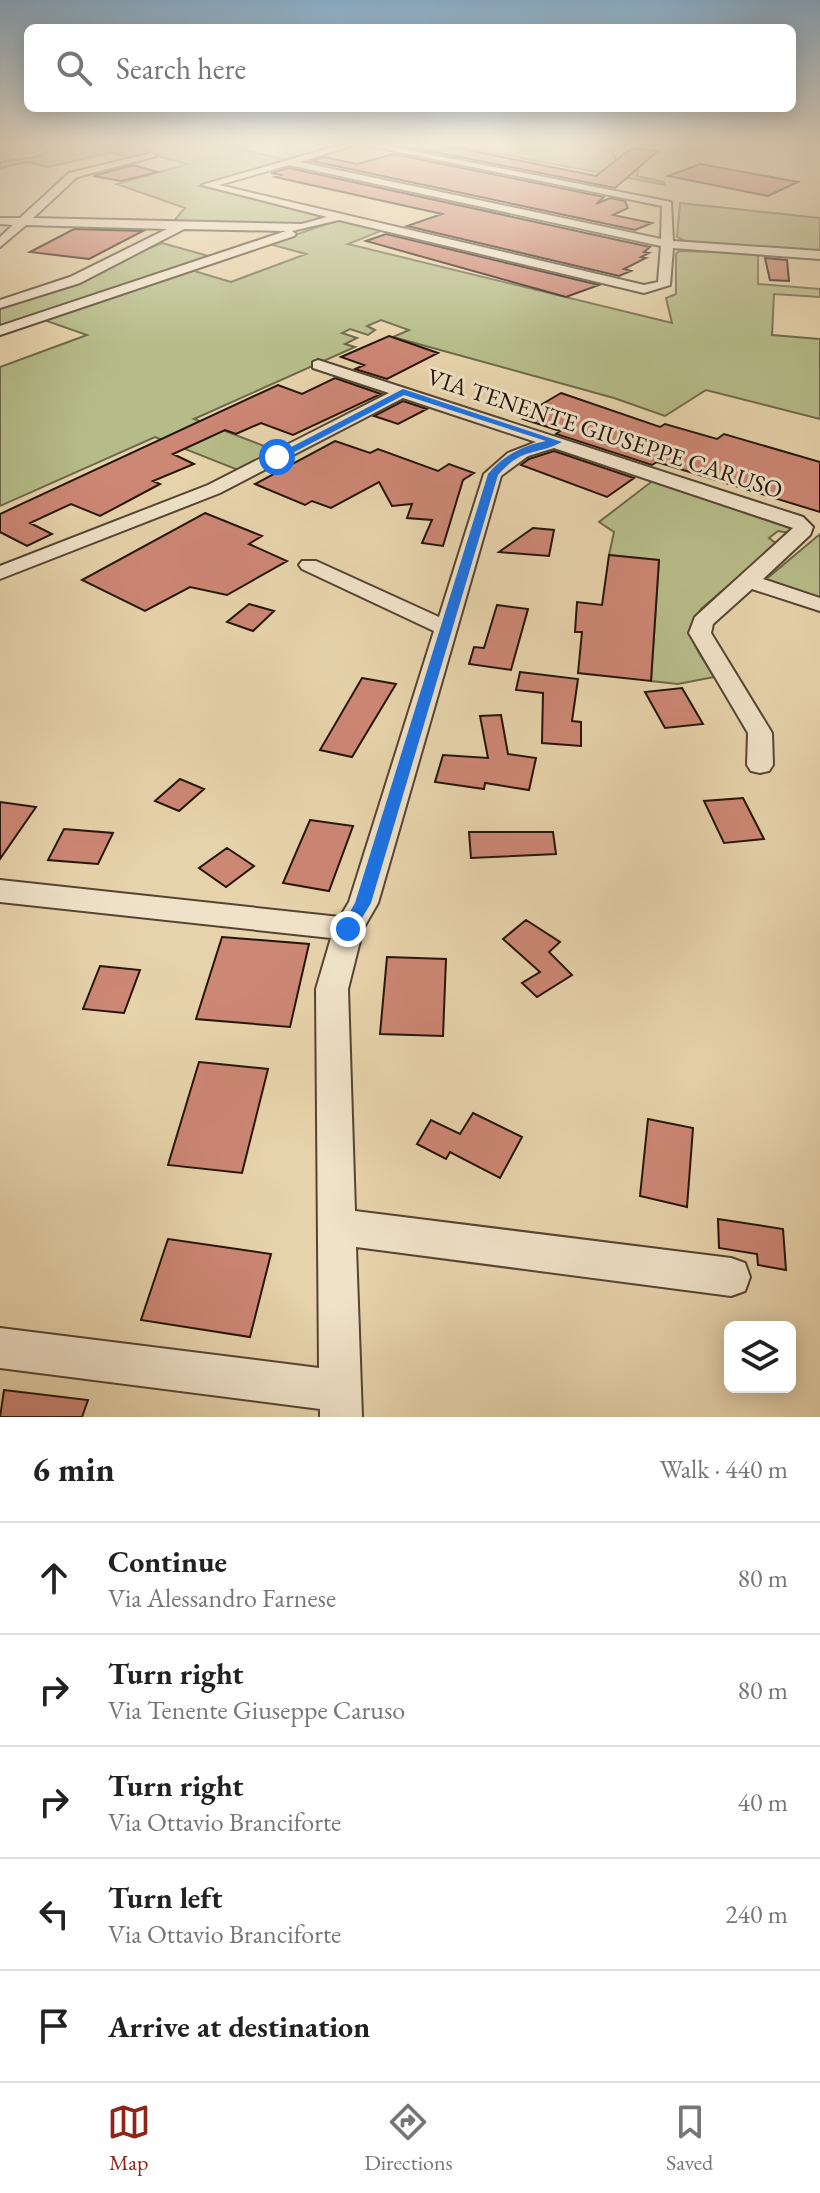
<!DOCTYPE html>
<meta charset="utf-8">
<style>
:root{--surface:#fff;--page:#f2f2f2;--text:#222;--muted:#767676;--line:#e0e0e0;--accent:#8f2418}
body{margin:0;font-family:"EB Garamond",serif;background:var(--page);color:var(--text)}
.controls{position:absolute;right:24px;bottom:24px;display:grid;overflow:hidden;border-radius:12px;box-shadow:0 4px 20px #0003}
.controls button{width:72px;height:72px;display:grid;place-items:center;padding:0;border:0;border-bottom:2px solid var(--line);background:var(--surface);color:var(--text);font:40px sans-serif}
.stop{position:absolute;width:24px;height:24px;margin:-18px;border:6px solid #1a73e8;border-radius:50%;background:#fff}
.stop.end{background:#1a73e8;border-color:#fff;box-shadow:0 2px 8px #0008}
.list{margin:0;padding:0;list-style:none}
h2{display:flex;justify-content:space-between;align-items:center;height:104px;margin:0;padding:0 32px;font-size:34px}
h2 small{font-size:26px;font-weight:400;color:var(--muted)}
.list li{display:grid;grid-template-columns:52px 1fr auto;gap:24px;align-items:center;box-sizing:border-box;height:112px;padding:0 32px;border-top:2px solid var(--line)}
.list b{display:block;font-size:30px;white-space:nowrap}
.list p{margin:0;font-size:26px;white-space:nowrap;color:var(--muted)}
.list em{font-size:26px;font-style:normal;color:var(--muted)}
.icon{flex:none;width:44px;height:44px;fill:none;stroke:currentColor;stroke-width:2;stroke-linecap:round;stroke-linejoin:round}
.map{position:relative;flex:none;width:820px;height:1417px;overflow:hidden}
.search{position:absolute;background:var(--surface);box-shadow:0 4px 20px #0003;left:24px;right:24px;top:24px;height:88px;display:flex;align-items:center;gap:20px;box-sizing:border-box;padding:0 28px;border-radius:12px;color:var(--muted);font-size:30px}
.sheet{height:664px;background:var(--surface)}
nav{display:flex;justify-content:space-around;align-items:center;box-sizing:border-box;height:112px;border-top:2px solid var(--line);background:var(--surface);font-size:22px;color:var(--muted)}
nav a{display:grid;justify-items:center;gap:4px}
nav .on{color:var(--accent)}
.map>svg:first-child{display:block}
</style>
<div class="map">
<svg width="820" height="1417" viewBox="0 0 820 1417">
<rect width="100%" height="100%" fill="#e7d3ab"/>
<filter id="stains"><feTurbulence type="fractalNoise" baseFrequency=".0025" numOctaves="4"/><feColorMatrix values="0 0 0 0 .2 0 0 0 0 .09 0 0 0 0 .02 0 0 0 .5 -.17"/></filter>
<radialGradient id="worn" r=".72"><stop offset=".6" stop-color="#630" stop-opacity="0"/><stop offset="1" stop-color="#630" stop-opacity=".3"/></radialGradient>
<!-- green -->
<path fill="#b6bc89" stroke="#6e684a" stroke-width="2" d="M0,145H255L240,149L287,160L199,186L327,216L307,224L172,223L185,208L117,184L188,164L153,155L135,158L110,153L48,167L27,162L0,168V162L37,157L50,150L30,145Z
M452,145H622L612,151L615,157L638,170L637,176L664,182L665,185Z
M680,203L820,218V252L689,243L677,237Z
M338,220L383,230L348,244L672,323L666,298L676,294V254L679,251L758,253V284L820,289V297L774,294L772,335L820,339V419L706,390L665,416L614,398L393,337L409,330L381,320L367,326L375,330L368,335L350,329L342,333L357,338L345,344L355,347L194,419L277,451L238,470L155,437L0,506V367L87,335L44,320L191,270L231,282L306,254L269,244Z
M162,243L212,257L0,328V306Z
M655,479L789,525L790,533L778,531L769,538L777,544L701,609C681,636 699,651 714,677L678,684L651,681L659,561L609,555L614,532L599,522Z
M820,534V600L764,581Z"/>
<!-- building -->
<path fill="#cd8775" stroke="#25150b" stroke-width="2" d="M428,145H443L596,176L632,148L658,151L615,188L415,148Z
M394,154L604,197L596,204L610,198L625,201L628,208L613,215L652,223L635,230L312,161L324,157L357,164Z
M700,164L798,182L768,196L668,176Z
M133,165L158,172L121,181L93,176Z
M289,168L650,247L644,252L649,253L641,257L646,258L624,269L631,271L619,276L407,226L442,214L275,177L281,175L271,173Z
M74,229L143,231L89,259L30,252Z
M386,234L599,285L566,297L366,241Z
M765,258L787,260L789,281L770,280Z
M389,336L438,353L387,379L355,369L364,365L341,357Z
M335,378L381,394L293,435L261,423L236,434L225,430L173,454L194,464L153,481L160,484L100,516L71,504L30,523L52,534L27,546L0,532V514L278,385L302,394Z
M561,393L660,427L665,424L717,439L724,434L820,462V512L657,462L652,465L556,434L560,431L523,419L526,417L522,416Z
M403,401L427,409L398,424L374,416Z
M335,441L370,453L378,449L438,471L449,464L474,473L463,480L443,546L422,543L432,520L407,518L412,504L392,506L379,482L331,508L312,501L305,505L255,484Z
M554,451L634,478L607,497L521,465L529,459Z
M205,513L262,536L249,544L287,561L227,595L190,587L145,611L82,580Z
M533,528L554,530L549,556L499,552Z
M609,555L659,560L651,681L578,673L582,632H575L577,602L602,605Z
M249,604L274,611L253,631L227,622Z
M497,605L528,609L511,670L469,664L474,647L484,648Z
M520,672L578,679L572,721L581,722V746L542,743L543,693L516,690Z
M362,678L396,684L352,757L320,750Z
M682,688L703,724L665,728L645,692Z
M501,715L508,754L536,758L529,790L485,783L484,789L435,782L443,755L488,758L480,716Z
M180,779L204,789L179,811L155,801Z
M743,798L764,839L724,843L704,801Z
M0,802L36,807L0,859Z
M310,820L353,826L329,891L283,883Z
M64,829L113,833L98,864L48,860Z
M469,832H553L556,854L471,858Z
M227,848L254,866L226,887L199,868Z
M526,920L560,942L549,952L572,975L537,997L522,983L540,972L503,939Z
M222,937L309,944L290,1027L196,1019Z
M387,957L446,959L443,1036L380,1034Z
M100,966L140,970L124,1013L83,1009Z
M199,1062L268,1069L242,1173L168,1165Z
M473,1113L522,1137L500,1178L450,1152L446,1159L417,1144L431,1120L460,1134Z
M648,1119L693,1128L687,1207L640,1196Z
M718,1219L783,1229L786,1270L758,1265L757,1254L719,1248Z
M168,1239L271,1254L250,1337L141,1320Z
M4,1390L88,1400L82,1417H0Z"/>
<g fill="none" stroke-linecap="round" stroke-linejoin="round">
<defs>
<path id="minor" d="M340,145H354L300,162L661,239L662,206L366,145H383L671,202L673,241L820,251V259L673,248L670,285L644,293L339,220L292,231L296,234L294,236L0,335V326L286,231L184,229L80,283L0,308V300L70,277L167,229L26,225L0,247V237L13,225L0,224V218H20L69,173L152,153L157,156L77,177L33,218L302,224L327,217L202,185ZM289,165L661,246L658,282L644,285L219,185Z
M318,360L803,517L813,527L810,535L763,579L820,598V611L752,589L713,624L711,633L772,733L773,765L769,771L760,773L751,771L747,765L748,733L689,633L695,617L793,528L554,448L528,456L501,476L378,903L363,929L348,989L355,1211L731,1258L745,1263L750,1277L745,1291L731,1296L356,1247L362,1417H320V1409L0,1368V1328L319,1368L316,989L331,938L0,902V880L340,917L349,902L434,631L302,569L299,565L302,561H316L439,617L484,474L508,453L536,442L403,398L220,493L0,579V566L208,485L389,393L313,368V362Z"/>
</defs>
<!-- minor casing -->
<use href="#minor" stroke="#564433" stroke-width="4"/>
<!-- minor -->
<use href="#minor" fill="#efe2c8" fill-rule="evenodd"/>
</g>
<!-- sky -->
<linearGradient id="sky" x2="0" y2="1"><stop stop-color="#8ab4d4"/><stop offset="0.42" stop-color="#f4ebd9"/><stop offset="1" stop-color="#f4ebd9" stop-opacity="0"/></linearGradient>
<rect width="820" height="343" fill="url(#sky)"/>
<!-- route -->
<path fill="#1a73e8" d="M403,389L562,442C535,456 522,447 498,475L371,903L353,933L348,935L340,929L355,903L488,474C504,455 522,446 546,441L404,395L281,459L272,457Z"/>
<g text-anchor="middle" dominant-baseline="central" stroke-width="6" stroke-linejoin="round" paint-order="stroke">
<!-- far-street labels -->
<g font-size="24" fill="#25150b" stroke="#efe2c8">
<text transform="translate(605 433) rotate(18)">VIA TENENTE GIUSEPPE CARUSO</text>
</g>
</g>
<rect width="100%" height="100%" filter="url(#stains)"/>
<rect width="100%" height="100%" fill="url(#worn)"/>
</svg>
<div class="controls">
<button><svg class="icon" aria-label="layers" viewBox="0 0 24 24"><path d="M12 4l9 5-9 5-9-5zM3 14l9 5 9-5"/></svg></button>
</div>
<div class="stop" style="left:277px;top:457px"></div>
<div class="stop end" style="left:348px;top:929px"></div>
<div class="search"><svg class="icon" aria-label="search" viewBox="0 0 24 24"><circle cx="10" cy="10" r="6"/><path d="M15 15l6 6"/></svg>Search here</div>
</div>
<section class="sheet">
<h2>6 min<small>Walk · 440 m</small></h2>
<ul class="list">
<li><svg class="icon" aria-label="ahead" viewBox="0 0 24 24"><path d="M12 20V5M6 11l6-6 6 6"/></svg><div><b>Continue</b><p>Via Alessandro Farnese</p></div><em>80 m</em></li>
<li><svg class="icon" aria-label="right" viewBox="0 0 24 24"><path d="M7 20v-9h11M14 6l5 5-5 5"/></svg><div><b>Turn right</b><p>Via Tenente Giuseppe Caruso</p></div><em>80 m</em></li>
<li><svg class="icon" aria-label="right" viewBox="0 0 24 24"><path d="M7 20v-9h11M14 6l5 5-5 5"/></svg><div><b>Turn right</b><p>Via Ottavio Branciforte</p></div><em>40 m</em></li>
<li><svg class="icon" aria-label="left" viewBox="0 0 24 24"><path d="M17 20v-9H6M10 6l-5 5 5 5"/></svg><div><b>Turn left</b><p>Via Ottavio Branciforte</p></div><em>240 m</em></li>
<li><svg class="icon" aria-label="arrive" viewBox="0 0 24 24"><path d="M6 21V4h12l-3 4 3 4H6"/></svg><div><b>Arrive at destination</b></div></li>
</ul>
</section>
<nav>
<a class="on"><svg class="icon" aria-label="map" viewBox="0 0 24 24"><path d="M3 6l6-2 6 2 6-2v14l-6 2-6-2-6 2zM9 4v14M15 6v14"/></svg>Map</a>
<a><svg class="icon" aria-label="directions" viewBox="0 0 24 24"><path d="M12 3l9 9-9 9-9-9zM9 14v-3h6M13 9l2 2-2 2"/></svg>Directions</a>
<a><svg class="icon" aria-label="saved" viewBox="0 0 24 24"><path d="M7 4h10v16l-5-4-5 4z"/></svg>Saved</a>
</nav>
